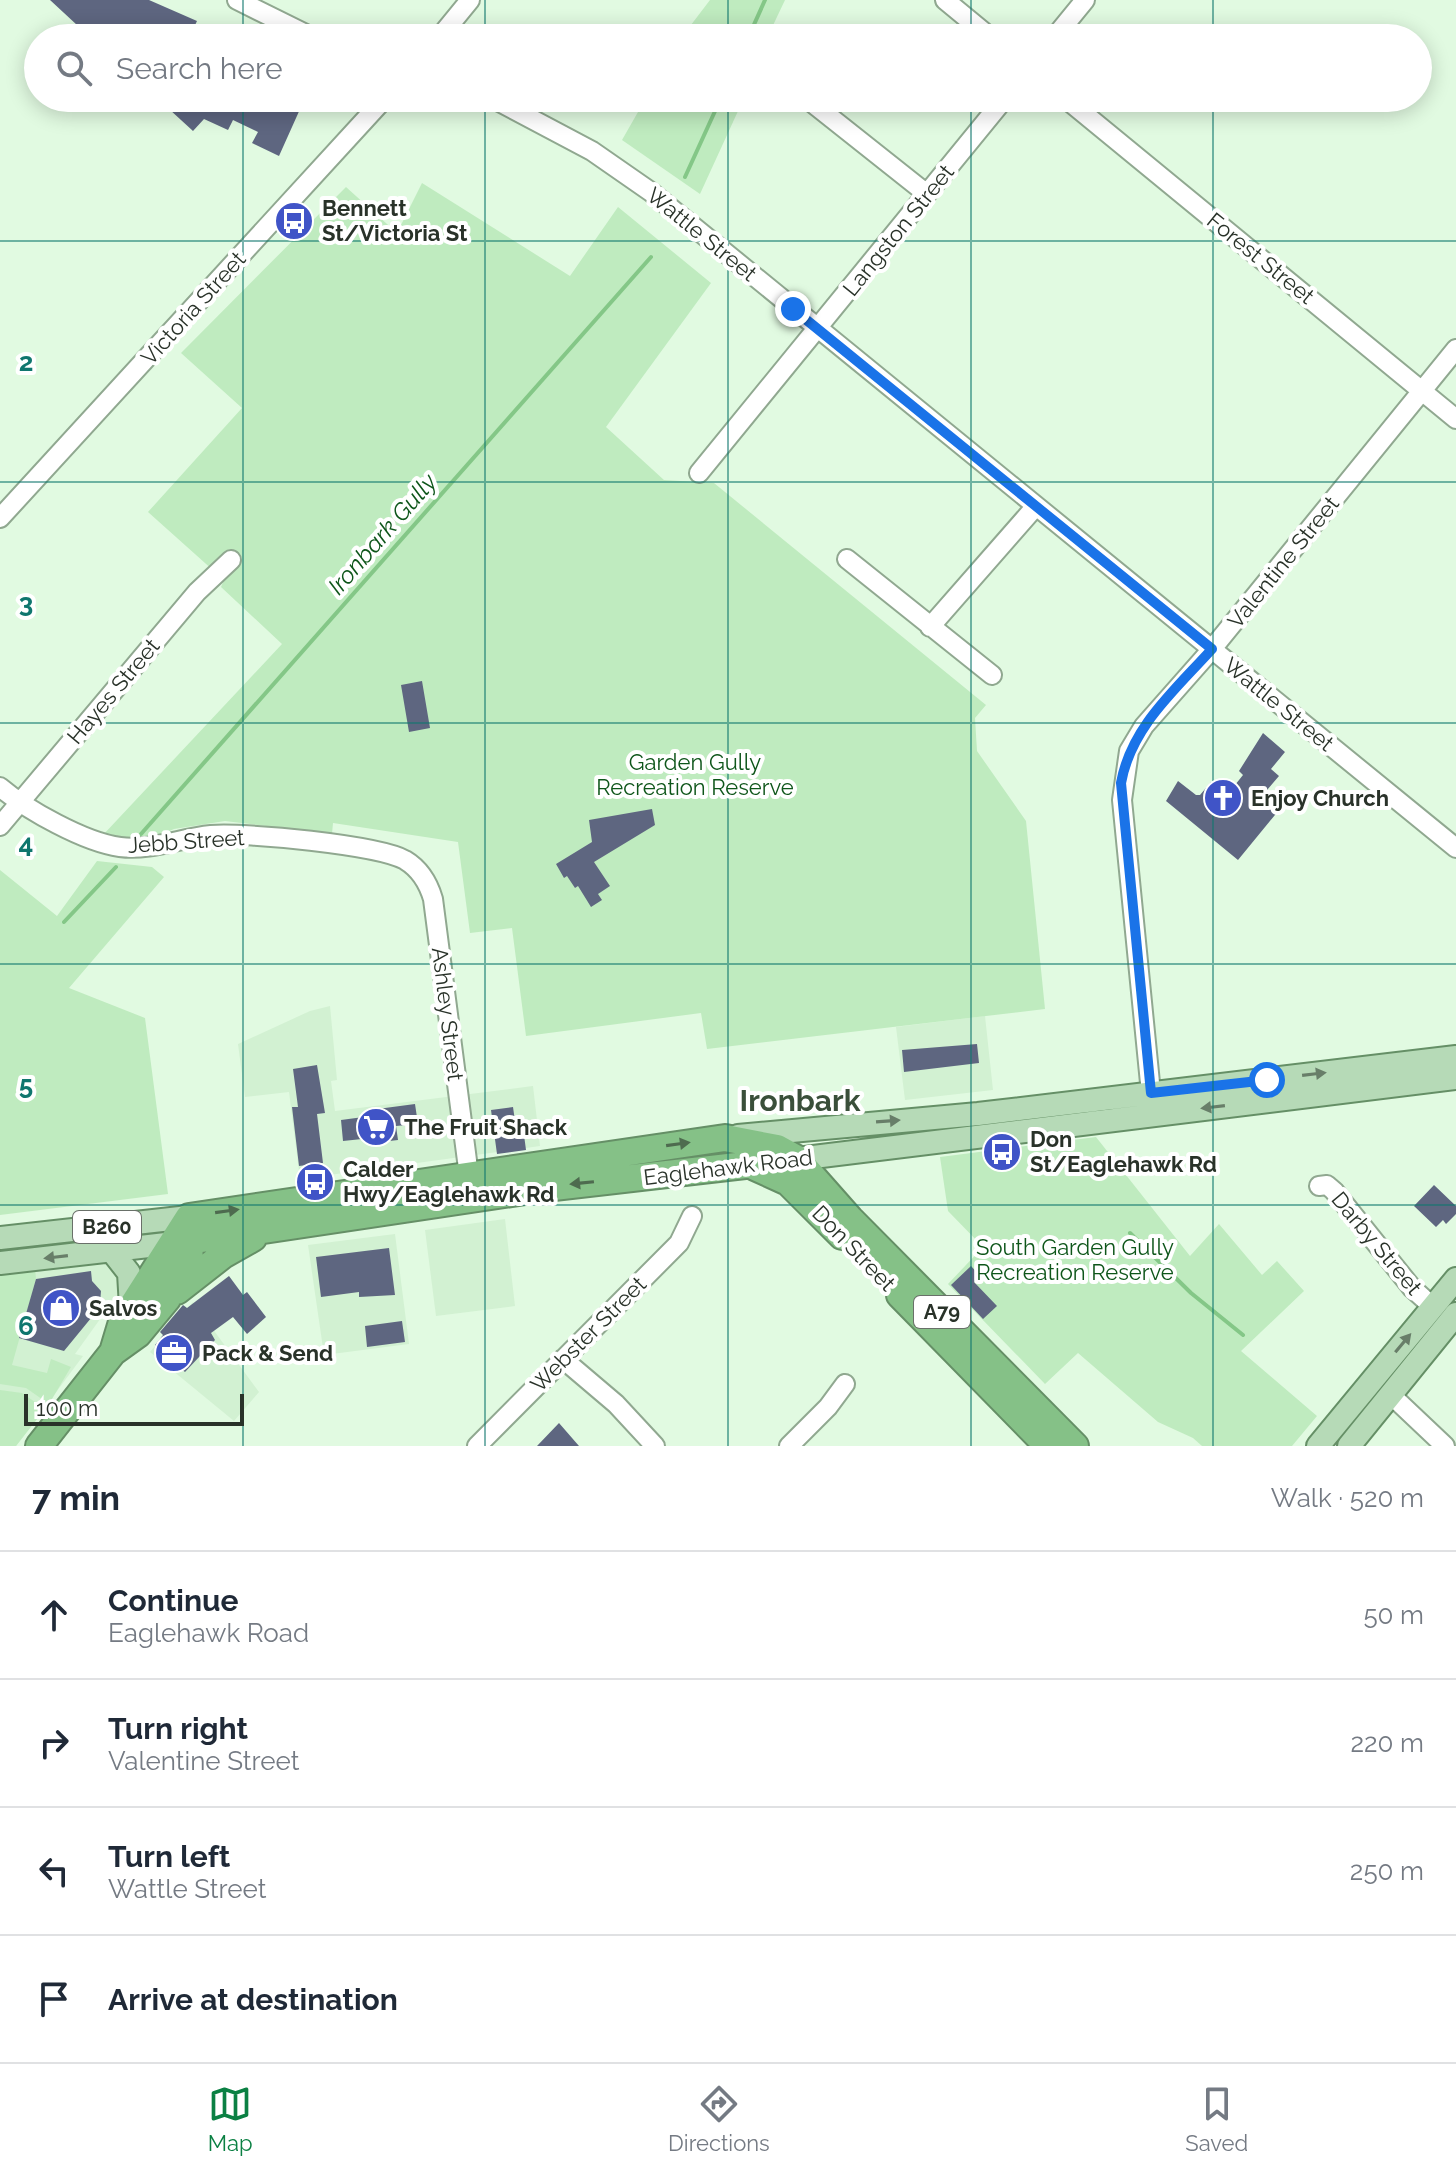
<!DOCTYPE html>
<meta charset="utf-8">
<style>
:root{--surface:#fff;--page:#f6f6f7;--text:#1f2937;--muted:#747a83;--line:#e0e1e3;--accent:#0b8043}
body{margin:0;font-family:Raleway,sans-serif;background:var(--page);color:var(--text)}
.scale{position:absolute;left:24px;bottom:20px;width:220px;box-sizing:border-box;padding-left:8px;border:4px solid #293229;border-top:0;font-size:22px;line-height:28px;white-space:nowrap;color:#293229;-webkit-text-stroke:6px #fff;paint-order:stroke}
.stop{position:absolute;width:24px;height:24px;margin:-18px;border:6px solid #1a73e8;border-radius:50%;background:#fff}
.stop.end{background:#1a73e8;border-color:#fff;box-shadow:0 2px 8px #0008}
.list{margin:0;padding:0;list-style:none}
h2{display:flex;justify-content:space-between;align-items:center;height:104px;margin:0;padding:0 32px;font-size:34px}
h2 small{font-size:26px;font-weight:400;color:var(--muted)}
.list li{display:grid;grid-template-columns:52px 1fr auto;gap:24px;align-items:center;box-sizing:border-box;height:128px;padding:0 32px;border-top:2px solid var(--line)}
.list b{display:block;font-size:30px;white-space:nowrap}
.list p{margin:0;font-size:26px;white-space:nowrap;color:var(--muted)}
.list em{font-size:26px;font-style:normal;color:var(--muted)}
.icon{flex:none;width:44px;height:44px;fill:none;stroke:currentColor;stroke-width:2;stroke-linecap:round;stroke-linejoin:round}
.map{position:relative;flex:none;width:1456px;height:1446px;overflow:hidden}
.search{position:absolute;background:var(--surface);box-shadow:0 4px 20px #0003;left:24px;right:24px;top:24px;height:88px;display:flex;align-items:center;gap:20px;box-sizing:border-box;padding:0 28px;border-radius:44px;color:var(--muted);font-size:30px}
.sheet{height:616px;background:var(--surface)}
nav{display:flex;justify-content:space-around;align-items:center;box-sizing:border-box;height:112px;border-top:2px solid var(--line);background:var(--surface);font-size:22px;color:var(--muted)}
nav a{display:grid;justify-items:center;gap:4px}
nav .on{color:var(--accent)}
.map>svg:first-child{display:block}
</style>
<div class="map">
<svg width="1456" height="1446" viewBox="0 0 1456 1446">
<rect width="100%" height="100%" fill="#e1fae1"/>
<!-- built -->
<path fill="#d2f1d2" d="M330,1006L337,1080L331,1081L335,1111L533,1086L540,1146L300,1179L289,1092L245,1097L238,1044L310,1011Z
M985,1016L993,1090L905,1100L896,1027Z
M505,1219L515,1306L436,1316L425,1230Z
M395,1234L409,1344L324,1355L308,1245Z
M108,1259L124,1275L119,1313L103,1315L75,1354L83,1356L16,1446H0V1272Z
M193,1302L259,1392L234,1421L150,1352Z"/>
<!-- green -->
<path fill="#bfebbf" d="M710,0H785L767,38H681Z
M646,98H744L700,194L622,140Z
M422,183L570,276L618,207L711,283L606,427L664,480L714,483L986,705L975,718L977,751L1026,821L1045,1009L707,1049L701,1013L526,1036L512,928L470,933L458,842L333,823L332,834L225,821L174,829L150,840L103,835L282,644L221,587L224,580L148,512L242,408L181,353L346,187L397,233Z
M97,861L152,867L164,877L69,988L145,1018L168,1194L0,1215V870L57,916Z
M1096,1137L1190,1256L1219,1224L1262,1275L1277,1261L1304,1291L1241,1351L1317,1416L1292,1446H1202L1193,1438L1158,1422L1078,1353L1045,1384L948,1284L983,1247L948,1211L940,1157Z
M35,1268L36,1279L12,1365L47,1373L51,1359L71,1367L49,1404L26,1388L0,1384V1272Z
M0,1390L22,1393L45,1409L16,1446H0Z"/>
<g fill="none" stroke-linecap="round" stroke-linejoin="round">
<!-- stream -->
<path stroke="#84c787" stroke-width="4" d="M748,38L765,0
M685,177L721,98
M141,834L651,257
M64,922L116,867
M1130,1233L1191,1293L1243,1335"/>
</g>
<!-- building -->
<path fill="#5e6680" d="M50,0H149L197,21L189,38H91Z
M157,98H305L279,156L252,143L258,132L233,120L228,130L204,119L193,131Z
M422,681L430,728L409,732L401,685Z
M1263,733L1285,752L1271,769L1279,776L1267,790L1284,804L1238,860L1166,801L1178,781L1196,795H1200L1211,782L1227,795L1243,775L1239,771Z
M652,809L655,825L594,862L610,886L598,894L602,900L591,907L578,886L575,888L567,876L564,878L556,864L592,842L589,820Z
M977,1044L979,1063L904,1072L902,1050Z
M317,1065L325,1113L317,1114L323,1163L299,1166L292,1107H298L293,1069Z
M415,1104L418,1124L396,1126L398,1140L381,1142V1137L343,1141L341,1120L371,1116L370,1110Z
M513,1107L515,1121L522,1120L526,1150L497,1154L491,1110Z
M1434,1185L1456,1206V1214L1446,1224L1443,1220L1436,1227L1414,1206Z
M389,1248L395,1295L359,1297V1292L321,1297L316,1257Z
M971,1266L980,1276L974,1282L997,1306L983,1319L951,1285Z
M91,1271L92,1281L101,1291L100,1303L95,1304L96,1312L64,1351L19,1338L36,1279Z
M229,1276L243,1295L247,1292L266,1317L247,1334L233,1317L211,1333L215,1340L185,1372L155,1345L163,1335L160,1332L183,1305L187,1308Z
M402,1321L405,1342L367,1347L365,1326Z
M559,1423L579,1446H537Z"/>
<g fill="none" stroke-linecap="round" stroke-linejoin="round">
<defs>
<path id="minor" d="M237,0L314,38
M945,0L991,38
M439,38L470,0
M1054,38L1085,0
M492,98L592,151L651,192L1456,848
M806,98L927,194
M1065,98L1456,419
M699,473L1005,98
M0,518L385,98
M847,559L992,675
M930,627L1036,506
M0,787C27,810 84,842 120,847C151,851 180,838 211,835C245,832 378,845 405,860C420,869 428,882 433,899L469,1176
M0,826L197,592L231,560
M1151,1093L1122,800L1129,751L1144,726L1212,649L1456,349
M1319,1186L1327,1185L1334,1191L1412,1288L1433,1307
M563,1359L616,1404L655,1446
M1390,1394L1445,1446
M477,1446L679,1243L692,1216
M789,1446L828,1407L845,1384"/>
<path id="major" d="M738,1136L978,1114L1456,1057
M797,1159L1456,1078
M0,1238L189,1217
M111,1250L129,1273L131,1307
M0,1263L175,1243
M1318,1446L1456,1279
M1349,1446L1456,1314"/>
<path id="highway" d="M755,1167L788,1182L842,1236
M175,1243L545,1188L797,1159
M177,1291L223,1255L253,1238
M900,1295L1048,1446
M113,1352L122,1322L189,1217L725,1138L777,1148L797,1159L850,1219L1075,1446
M39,1446L113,1352L138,1334L167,1299L189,1259L192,1224"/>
</defs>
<!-- minor casing -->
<use href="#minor" stroke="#90a890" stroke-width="22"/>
<!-- major casing -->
<use href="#major" stroke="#658f66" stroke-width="26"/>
<!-- highway casing -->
<use href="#highway" stroke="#658f66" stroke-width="30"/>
<!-- minor -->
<use href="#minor" stroke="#fff" stroke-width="18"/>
<!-- major -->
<use href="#major" stroke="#b6dab7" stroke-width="22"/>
<!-- highway -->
<use href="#highway" stroke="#85c187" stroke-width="26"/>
</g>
<!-- one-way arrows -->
<defs><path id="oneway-solid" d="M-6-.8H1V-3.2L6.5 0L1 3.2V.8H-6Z" transform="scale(2)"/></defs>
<g fill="#687e69">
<use href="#oneway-solid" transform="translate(1314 1074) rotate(-7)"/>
<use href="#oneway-solid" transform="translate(1213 1107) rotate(173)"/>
<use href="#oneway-solid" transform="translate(888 1121) rotate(-4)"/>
<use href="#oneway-solid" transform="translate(56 1257) rotate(173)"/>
<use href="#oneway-solid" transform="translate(1403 1343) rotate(-50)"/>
</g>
<g fill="#4e6b4f">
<use href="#oneway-solid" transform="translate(678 1144) rotate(-8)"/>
<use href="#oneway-solid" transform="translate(582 1183) rotate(174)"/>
<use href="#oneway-solid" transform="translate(227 1211) rotate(-8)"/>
</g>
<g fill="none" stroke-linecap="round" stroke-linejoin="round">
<!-- route -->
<path stroke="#1a73e8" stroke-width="10" d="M793,309L1212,649C1175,690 1131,727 1121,783L1151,1093L1267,1080"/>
</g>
<!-- grid -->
<path fill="none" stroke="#0f766e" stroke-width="2" stroke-opacity="0.55" d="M243,0V38M485,0V38M728,0V38M971,0V38M1213,0V38M243,98V1446M485,98V1446M728,98V1446M971,98V1446M1213,98V1446M0,241H1456M0,482H1456M0,723H1456M0,964H1456M0,1205H1456"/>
<!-- icons -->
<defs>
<symbol id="bus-disc" viewBox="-11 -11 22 22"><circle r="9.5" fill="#4054c7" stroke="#fff"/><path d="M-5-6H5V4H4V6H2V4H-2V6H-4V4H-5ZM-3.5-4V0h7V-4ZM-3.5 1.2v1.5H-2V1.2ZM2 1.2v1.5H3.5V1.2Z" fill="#fff"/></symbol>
<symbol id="church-disc" viewBox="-11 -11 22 22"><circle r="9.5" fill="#4054c7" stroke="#fff"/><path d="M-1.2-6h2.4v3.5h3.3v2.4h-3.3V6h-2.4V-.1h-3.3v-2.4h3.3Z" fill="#fff"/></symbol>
<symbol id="supermarket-disc" viewBox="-11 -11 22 22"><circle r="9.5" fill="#4054c7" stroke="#fff"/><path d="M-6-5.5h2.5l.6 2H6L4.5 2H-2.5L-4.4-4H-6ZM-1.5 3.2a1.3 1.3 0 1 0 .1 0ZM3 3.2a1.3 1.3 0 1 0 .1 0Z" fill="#fff"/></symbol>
<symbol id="shop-disc" viewBox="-11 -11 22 22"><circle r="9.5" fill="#4054c7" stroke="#fff"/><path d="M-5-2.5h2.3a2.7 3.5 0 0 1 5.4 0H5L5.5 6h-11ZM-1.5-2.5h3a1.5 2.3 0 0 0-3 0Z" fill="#fff"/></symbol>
<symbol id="office-disc" viewBox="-11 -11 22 22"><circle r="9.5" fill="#4054c7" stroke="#fff"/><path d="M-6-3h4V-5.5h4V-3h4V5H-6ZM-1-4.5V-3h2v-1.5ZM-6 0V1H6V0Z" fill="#fff"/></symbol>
</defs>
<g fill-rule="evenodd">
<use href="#bus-disc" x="272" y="199" width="44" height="44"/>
<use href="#church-disc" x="1201" y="776" width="44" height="44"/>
<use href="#supermarket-disc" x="354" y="1105" width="44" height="44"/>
<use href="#bus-disc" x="980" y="1130" width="44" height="44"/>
<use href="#bus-disc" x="293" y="1160" width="44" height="44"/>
<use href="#shop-disc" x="39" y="1286" width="44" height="44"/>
<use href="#office-disc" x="152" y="1331" width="44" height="44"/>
</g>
<g text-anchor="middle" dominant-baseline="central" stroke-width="8" stroke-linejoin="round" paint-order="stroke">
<!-- shield labels -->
<g fill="#fff" stroke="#697069" stroke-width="2">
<rect x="73" y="1211" width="68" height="32" rx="6"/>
<rect x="914" y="1296" width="56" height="32" rx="6"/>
</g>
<g font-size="20" font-weight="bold" fill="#293229">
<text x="107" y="1227">B260</text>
<text x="942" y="1312">A79</text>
</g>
<!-- poi labels -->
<g font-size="22" font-weight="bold" fill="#293229" stroke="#fff" text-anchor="start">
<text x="322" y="208">Bennett<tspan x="322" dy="25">St/Victoria St</tspan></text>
<text x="1251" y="798">Enjoy Church</text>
<text x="404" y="1127">The Fruit Shack</text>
<text x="1030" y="1139">Don<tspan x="1030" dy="25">St/Eaglehawk Rd</tspan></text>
<text x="343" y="1169">Calder<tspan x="343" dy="25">Hwy/Eaglehawk Rd</tspan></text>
<text x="89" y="1308">Salvos</text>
<text x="202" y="1353">Pack &amp; Send</text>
</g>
<!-- street labels -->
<g font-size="22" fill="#293229" stroke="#fff">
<text transform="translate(898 230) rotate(-51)">Langston Street</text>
<text transform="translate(702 234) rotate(39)">Wattle Street</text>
<text transform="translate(1261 258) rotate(39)">Forest Street</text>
<text transform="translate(193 308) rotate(-48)">Victoria Street</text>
<text transform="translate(1283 562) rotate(-51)">Valentine Street</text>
<text transform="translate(113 691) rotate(-50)">Hayes Street</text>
<text transform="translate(1279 704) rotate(39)">Wattle Street</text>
<text transform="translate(186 841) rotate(-4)">Jebb Street</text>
<text transform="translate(448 1014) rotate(83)">Ashley Street</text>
<text transform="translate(728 1167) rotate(-7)">Eaglehawk Road</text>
<text transform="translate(1377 1243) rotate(50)">Darby Street</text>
<text transform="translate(854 1248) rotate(46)">Don Street</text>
<text transform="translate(588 1334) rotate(-45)">Webster Street</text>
</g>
<!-- park labels -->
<g font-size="22" fill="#0e561a" stroke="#fff">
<text x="695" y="762">Garden Gully<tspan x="695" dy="25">Recreation Reserve</tspan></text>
<text x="1075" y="1247">South Garden Gully<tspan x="1075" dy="25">Recreation Reserve</tspan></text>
</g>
<!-- water labels -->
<g font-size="24" font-style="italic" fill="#0e561a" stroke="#fff">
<text transform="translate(382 534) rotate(-49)">Ironbark Gully</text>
</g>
<!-- district labels -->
<g font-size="30" font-weight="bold" fill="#3a4f3a" stroke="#fff">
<text x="800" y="1100">Ironbark</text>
</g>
</g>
<g font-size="26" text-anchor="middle" font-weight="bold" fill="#0f766e" stroke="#fff" stroke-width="8" stroke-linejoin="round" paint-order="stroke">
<text x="26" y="371">2</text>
<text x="26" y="612">3</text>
<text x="26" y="853">4</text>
<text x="26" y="1094">5</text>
<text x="26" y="1335">6</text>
</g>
</svg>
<div class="scale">100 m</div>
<div class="stop" style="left:1267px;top:1080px"></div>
<div class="stop end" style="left:793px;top:309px"></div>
<div class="search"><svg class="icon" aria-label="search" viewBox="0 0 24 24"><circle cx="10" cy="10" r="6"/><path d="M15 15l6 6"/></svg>Search here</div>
</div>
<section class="sheet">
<h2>7 min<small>Walk · 520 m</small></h2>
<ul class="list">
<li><svg class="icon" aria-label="ahead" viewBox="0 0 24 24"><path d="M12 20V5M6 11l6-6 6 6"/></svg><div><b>Continue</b><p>Eaglehawk Road</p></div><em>50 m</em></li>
<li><svg class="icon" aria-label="right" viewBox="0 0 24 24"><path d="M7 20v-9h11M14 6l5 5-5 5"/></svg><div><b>Turn right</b><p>Valentine Street</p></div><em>220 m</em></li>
<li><svg class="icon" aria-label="left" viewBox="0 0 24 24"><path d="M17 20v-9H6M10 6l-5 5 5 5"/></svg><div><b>Turn left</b><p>Wattle Street</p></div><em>250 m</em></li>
<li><svg class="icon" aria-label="arrive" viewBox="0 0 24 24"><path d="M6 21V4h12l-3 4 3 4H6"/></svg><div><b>Arrive at destination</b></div></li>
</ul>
</section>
<nav>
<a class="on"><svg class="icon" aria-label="map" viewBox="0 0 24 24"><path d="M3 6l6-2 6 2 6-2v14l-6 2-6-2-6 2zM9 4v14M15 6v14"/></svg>Map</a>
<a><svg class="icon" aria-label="directions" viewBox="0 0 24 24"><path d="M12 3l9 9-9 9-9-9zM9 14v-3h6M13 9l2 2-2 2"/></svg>Directions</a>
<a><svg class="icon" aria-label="saved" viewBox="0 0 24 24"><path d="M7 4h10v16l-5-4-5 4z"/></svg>Saved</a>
</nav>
